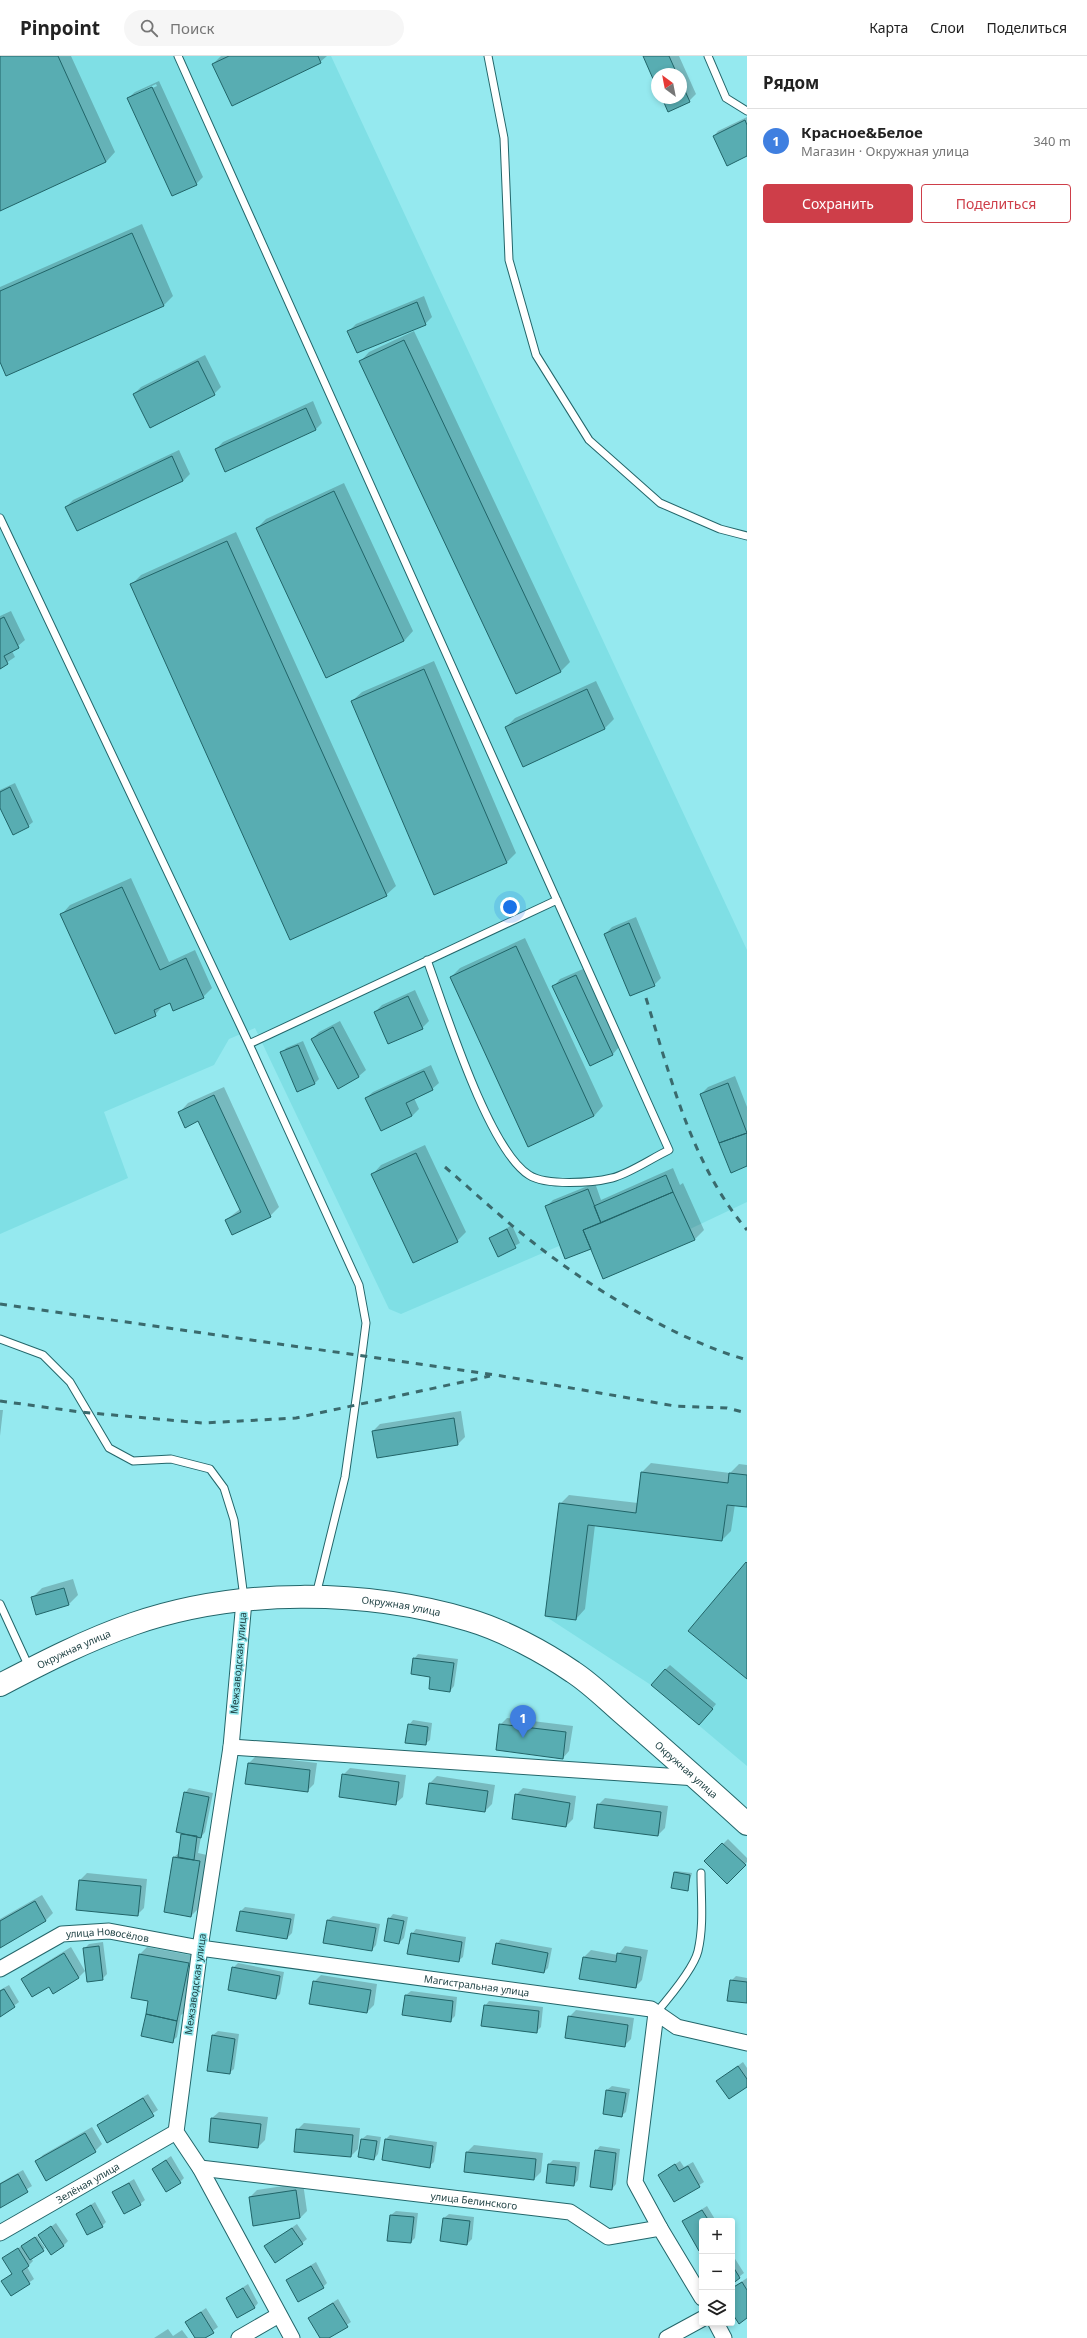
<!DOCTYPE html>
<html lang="ru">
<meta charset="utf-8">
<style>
:root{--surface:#fff;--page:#f6f6f6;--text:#222;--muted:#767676;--line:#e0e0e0;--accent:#ce3e49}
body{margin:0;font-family:"Noto Sans",sans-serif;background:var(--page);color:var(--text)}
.controls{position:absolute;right:12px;bottom:12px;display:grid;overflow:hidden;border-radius:4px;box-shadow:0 2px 6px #0003}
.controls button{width:36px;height:36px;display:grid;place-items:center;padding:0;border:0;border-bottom:1px solid var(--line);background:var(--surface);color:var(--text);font:20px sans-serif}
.compass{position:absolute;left:651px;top:12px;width:36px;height:36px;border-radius:50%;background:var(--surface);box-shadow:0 2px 6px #0003;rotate:328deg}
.you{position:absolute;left:510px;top:851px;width:14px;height:14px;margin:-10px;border:3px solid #fff;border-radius:50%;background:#1a73e8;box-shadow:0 0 0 6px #1a73e833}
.badge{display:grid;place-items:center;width:26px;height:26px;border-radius:50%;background:var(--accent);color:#fff;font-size:13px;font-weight:700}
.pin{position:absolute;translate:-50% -33px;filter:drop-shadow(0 1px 2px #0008)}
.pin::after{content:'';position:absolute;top:21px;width:14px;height:12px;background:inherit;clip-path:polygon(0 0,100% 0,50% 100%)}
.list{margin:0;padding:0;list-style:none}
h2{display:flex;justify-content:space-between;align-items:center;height:52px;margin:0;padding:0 16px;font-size:17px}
h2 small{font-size:13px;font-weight:400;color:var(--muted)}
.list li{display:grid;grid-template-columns:26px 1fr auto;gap:12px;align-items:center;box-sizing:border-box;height:64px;padding:0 16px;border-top:1px solid var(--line)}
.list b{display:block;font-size:15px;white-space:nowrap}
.list p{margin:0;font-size:13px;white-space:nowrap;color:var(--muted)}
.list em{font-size:13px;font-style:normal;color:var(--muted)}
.actions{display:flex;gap:8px;padding:12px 16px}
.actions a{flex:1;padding:9px 0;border:1px solid var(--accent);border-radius:4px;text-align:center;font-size:14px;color:var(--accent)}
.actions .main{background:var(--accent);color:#fff}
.icon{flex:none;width:22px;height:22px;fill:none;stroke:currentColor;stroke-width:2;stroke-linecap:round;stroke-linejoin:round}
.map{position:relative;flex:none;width:747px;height:2282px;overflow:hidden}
header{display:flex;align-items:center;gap:24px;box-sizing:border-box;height:56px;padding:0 20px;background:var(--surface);border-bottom:1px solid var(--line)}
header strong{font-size:19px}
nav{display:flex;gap:22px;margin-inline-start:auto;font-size:14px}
.search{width:280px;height:36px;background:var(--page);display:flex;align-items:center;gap:10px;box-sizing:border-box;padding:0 14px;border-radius:22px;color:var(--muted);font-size:15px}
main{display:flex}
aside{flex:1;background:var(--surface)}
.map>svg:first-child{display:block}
</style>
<header>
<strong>Pinpoint</strong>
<div class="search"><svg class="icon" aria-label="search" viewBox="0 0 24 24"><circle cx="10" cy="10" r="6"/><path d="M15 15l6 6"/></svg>Поиск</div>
<nav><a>Карта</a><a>Слои</a><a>Поделиться</a></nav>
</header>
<main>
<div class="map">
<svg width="747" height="2282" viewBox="0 0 747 2282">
<rect width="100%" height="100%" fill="#95e9ef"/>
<!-- built -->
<path fill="#7fdfe5" d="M0,0H331L747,894V1146L690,1173L695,1184L603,1223L591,1193L565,1203L559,1190L401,1258L389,1253L255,972L229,983L214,1009L104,1056L128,1122L0,1178Z
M641,1416L728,1427L729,1417L747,1419V1710L651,1629L545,1560L559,1447L635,1457Z"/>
<!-- shadow -->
<path fill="#0003" fill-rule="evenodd" d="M0,0H71L115,96L106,106L0,154Z
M221,0H327L320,6L213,8Z
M644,0H679L696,38L689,45L663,42H681V18H657V30Z
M159,25L203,121L196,128L128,42L135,36ZM156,28L157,30L135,40V38Z
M747,61V99L714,80L718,75Z
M142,168L173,240L164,249L7,318L0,303V231Z
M424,240L432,261L425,268L349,275L356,268Z
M414,275L570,606L561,615L516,636L360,306L369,296Z
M205,299L221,331L214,338H134L141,331Z
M313,345L322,367L316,373L216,393L223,386Z
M179,394L190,418L183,425L66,451L73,444Z
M344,427L413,575L404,585L257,472L266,463Z
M236,476L396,830L386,839L131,529L141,519Z
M11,555L25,584L12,595L15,601L0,611V560Z
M434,605L516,797L507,806L435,837L352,645L362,636Z
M596,625L614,663L605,672L506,671L515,662Z
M15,727L33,766L28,770L0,749V734Z
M131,822L169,906L195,894L212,932L203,941L170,946L164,948L155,959L61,859L70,849Z
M636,861L661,922L654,929L605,878L612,871Z
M525,882L603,1050L594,1060L451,921L460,912Z
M583,913L619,991L613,998L554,930L560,923Z
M415,934L429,965L422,972L375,956L382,949Z
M340,965L366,1014L359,1020L312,983L319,976Z
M303,985L319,1023L315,1027L282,997L286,992Z
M431,1009L439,1027L432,1033L414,1042L419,1053L412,1060L366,1042L373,1036Z
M735,1020L747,1051V1109L701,1038L708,1031Z
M224,1031L279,1151L270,1160L226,1164L240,1153L199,1064L179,1057L188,1047Z
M425,1089L466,1176L457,1185L372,1119L381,1109Z
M673,1112L680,1129L683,1127L704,1174L695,1183L591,1191L546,1151L553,1144L595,1127L601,1144Z
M512,1169L520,1187L498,1199L490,1182Z
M0,1354H3L0,1380Z
M461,1355L465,1381L458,1388L373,1375L380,1368Z
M651,1407L730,1417L739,1408L747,1409V1450L735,1448L731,1475L722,1484L595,1469L585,1553L576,1563L560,1448L569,1439L638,1447L642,1416Z
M73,1523L78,1539L68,1549L32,1542L42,1532Z
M418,1598L458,1603L454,1630L450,1635L414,1603Z
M670,1609L716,1648L704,1663L665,1614Z
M507,1662L573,1670L569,1695L563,1702L500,1669Z
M413,1664L432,1667L430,1684L425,1688L409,1669Z
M256,1700L317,1707L314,1728L307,1735L249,1707Z
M350,1712L406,1719L403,1741L396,1747L343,1719Z
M437,1720L495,1729L492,1748L485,1755L427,1747L430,1727Z
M189,1732L213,1737L205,1776L201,1781L198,1797L207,1799L198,1853L191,1860L174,1801L180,1796L185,1737Z
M523,1732L576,1740L573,1763L566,1770L516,1739Z
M605,1742L668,1750L665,1772L658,1779L598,1749Z
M728,1783L747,1802V1806L727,1826L706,1805Z
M676,1815L692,1817L687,1834L674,1817Z
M87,1817L147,1823L144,1852L137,1859L77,1853L80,1824Z
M42,1839L53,1857L46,1864L0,1891V1863Z
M245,1851L295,1858L292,1877L287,1882L241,1855Z
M393,1858L408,1861L404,1882L399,1887L389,1863Z
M333,1860L380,1868L376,1889L372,1894L328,1864Z
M416,1873L466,1881L463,1901L458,1905L412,1878Z
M501,1883L552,1892L548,1912L544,1916L497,1888Z
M103,1886L107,1918L102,1923L84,1893L89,1888Z
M625,1890L648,1894L642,1924L635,1931L584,1901L591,1894L618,1899Z
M71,1891L85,1915L78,1922L49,1930L22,1924L29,1917Z
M147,1891L195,1900L184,1957L181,1959L177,1981L172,1985L149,1945L132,1941L140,1898Z
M238,1907L284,1916L280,1938L276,1942L233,1912Z
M321,1919L377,1928L374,1949L367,1956L314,1926Z
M736,1920L747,1922V1946L731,1925Z
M9,1929L19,1946L0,1960V1934Z
M411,1935L457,1941L455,1960L450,1965L406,1939Z
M489,1945L543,1951L541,1971L536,1976L485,1950Z
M576,1954L634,1962L631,1983L624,1990L569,1961Z
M218,1975L239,1978L234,2013L229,2017L213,1979Z
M743,2006L747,2012V2030L717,2025Z
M612,2030L630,2033L626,2056L621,2060L607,2034Z
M148,2038L158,2054L107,2086L98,2069Z
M219,2056L268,2061L265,2084L258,2091L212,2062Z
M304,2067L360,2072L358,2093L351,2100L297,2074Z
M92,2071L102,2088L95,2095L36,2106L43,2099Z
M367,2079L381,2081L378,2098L374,2103L359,2100L362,2083Z
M390,2079L437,2086L434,2106L429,2110L386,2083Z
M474,2089L543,2097L541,2116L534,2123L465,2115L467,2096Z
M600,2090L620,2093L616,2128L612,2133L596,2095Z
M171,2100L184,2122L180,2126L153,2113Z
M553,2104L580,2106L578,2124L574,2129L549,2108Z
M680,2105L684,2111L693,2106L704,2126L675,2145L659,2119Z
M23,2114L32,2130L0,2150V2127Z
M134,2123L145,2144L140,2148L113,2136Z
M303,2127L307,2155L300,2162L250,2141L257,2134Z
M95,2146L106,2166L102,2170L77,2158Z
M707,2150L716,2165H702V2191L683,2165Z
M396,2155L418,2157L415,2182L411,2186L388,2184L391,2159Z
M449,2158L474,2161L472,2183L467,2188L444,2162Z
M56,2167L68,2185L63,2190L40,2179Z
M297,2168L307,2183L302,2187L266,2190Z
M37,2180L45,2192L31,2202L33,2205L27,2211L34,2223L11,2239L3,2225L12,2217L3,2202Z
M732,2198L744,2217L732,2226Z
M316,2206L327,2227L323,2231L287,2224Z
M747,2222V2261L732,2255V2232Z
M248,2228L258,2247L254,2252L227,2242Z
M338,2243L351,2266L327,2282H321L309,2262Z
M206,2252L218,2271L203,2282H196L186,2266Z
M168,2273L173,2280L182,2274L188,2282H154Z"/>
<!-- building -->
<path fill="#58adb2" stroke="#216468" d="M0,0H58L106,106L0,155Z
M229,0H318L321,7L232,50L212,8Z
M643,0H669L677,18H657V32Z
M681,26L690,46L668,56L662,42H681Z
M152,31L197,129L172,140L127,42Z
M745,64L747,69V100L727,110L713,80Z
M132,177L164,250L6,320L0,306V235Z
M417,246L426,269L357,297L347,275Z
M404,284L561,616L516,638L359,305Z
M198,305L215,339L150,372L133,338Z
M306,352L316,374L225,416L215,393Z
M172,400L183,425L77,475L65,451Z
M334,435L404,585L326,622L256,472Z
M227,485L387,840L290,884L130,528Z
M4,561L19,592L4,600L8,608L0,613V563Z
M424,613L507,807L434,839L351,645Z
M587,633L605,673L523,711L505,671Z
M10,731L29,771L13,779L0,752V736Z
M122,831L160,914L186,902L204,942L173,955L170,947L154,954L156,960L115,978L60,858Z
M629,867L655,930L630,940L604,878Z
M516,890L594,1060L528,1091L450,921Z
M576,919L613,999L590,1010L552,930Z
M408,940L423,973L388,988L374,956Z
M333,971L359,1021L338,1033L311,983Z
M298,989L315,1028L297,1036L280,996Z
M424,1015L433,1034L406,1047L412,1060L381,1075L365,1042Z
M728,1027L747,1077L719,1087L700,1038Z
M214,1039L271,1161L232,1179L225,1164L241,1156L198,1065L185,1072L178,1056Z
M747,1077V1110L731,1117L719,1087Z
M416,1097L458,1186L413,1207L371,1118Z
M666,1119L673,1136L601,1167L594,1150Z
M588,1133L601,1167L583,1174L591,1193L565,1203L545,1150Z
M673,1136L695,1184L603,1223L583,1174Z
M507,1173L516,1192L498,1201L489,1182Z
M454,1362L458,1389L377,1402L372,1375Z
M641,1416L728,1427L729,1417L747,1419V1451L727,1449L722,1485L588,1469L576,1564L545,1560L559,1447L636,1457Z
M746,1506L747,1507V1623L688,1575Z
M64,1532L69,1549L36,1559L31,1541Z
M413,1602L454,1607L450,1636L429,1633L430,1621L411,1618Z
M665,1613L713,1653L699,1669L651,1629Z
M408,1668L428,1671L426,1689L405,1687Z
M499,1668L566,1676L563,1703L496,1694Z
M248,1707L310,1714L308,1736L245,1728Z
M342,1718L399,1726L396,1749L339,1741Z
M429,1727L488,1735L485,1756L426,1748Z
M184,1736L209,1741L201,1782L176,1776Z
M515,1738L570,1747L566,1771L512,1763Z
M597,1748L661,1756L658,1780L594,1772Z
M181,1778L197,1780L194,1804L178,1801Z
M722,1787L746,1809L727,1828L704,1805Z
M173,1801L200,1805L191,1861L164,1856Z
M674,1816L690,1819L688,1835L671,1832Z
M79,1824L141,1830L138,1860L76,1854Z
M35,1845L46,1865L0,1892V1865Z
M240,1855L291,1863L287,1883L236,1875Z
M388,1862L404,1865L399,1888L384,1885Z
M327,1864L376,1872L372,1895L323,1887Z
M411,1877L462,1886L459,1906L407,1898Z
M496,1887L548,1897L544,1917L492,1908Z
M99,1890L103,1924L87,1926L83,1892Z
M64,1897L79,1922L53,1938L49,1931L32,1941L21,1923Z
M617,1897L641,1901L636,1932L579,1923L583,1901L616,1906Z
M139,1898L189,1907L177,1965L146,1958L148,1945L131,1942Z
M232,1911L280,1920L276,1943L228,1934Z
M730,1924L747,1926V1947L727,1945Z
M313,1925L371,1934L367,1957L309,1948Z
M4,1933L15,1951L0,1961V1935Z
M405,1939L453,1945L451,1966L402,1959Z
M484,1949L539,1955L537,1977L481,1970Z
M146,1958L177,1965L173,1987L141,1980Z
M568,1960L628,1969L625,1991L565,1982Z
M212,1979L235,1983L230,2018L207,2015Z
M738,2010L747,2023V2031L729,2043L716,2025Z
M606,2034L626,2037L622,2061L603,2058Z
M143,2042L154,2060L107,2087L97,2069Z
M211,2062L261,2068L258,2092L209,2086Z
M296,2073L353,2079L351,2101L294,2096Z
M85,2077L96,2096L46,2125L35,2105Z
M361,2083L377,2085L374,2104L358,2101Z
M385,2083L433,2090L430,2112L382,2104Z
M595,2094L616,2097L612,2134L590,2131Z
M466,2096L536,2103L534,2124L464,2116Z
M166,2104L181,2127L166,2136L152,2113Z
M548,2108L576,2111L574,2130L546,2127Z
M675,2108L679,2115L688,2110L700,2131L674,2146L658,2119Z
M18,2118L28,2136L0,2152V2128Z
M129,2127L141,2149L124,2158L112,2136Z
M296,2134L300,2162L253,2170L249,2141Z
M91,2149L103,2171L87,2179L76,2158Z
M702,2154L709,2165H702V2193L699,2195L682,2165Z
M390,2159L414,2161L411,2187L387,2185Z
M443,2162L470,2165L467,2189L440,2185Z
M51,2170L64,2190L51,2199L38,2179Z
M292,2172L303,2188L275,2207L264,2190Z
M35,2181L44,2195L30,2204L21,2190Z
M18,2192L29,2210L22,2215L30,2228L11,2240L1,2225L12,2218L2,2202Z
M732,2209L740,2222L732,2228Z
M311,2210L324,2232L298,2246L286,2224Z
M742,2226L747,2234V2262L739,2268L732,2257V2232Z
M243,2232L255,2252L237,2262L226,2242Z
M333,2247L348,2271L329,2282H320L308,2262Z
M201,2256L214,2277L205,2282H195L185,2266Z"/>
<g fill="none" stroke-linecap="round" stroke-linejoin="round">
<defs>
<path id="service" d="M178,0L669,1094C652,1102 629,1118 612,1122C592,1127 546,1130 529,1119C488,1093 445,953 427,904
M488,0L504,82L509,204L536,299L589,384L660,447L720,473L747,480
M708,0L726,42L747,55
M0,462L249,988L359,1229L366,1267L358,1329L345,1421L316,1539
M249,988L557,844
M0,1283L43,1299L70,1326L109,1392L133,1405L171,1403L210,1413L224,1432L234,1464L244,1542
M0,1548L29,1611
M656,1957C668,1943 694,1912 698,1895C704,1869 701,1843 701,1817"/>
<g id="minor">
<path d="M244,1545L231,1691L200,1892L176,2076L200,2112L292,2282"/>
<path d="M231,1691L697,1722"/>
<path id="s1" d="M0,1913L62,1878L109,1875L200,1892L651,1953L677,1971L747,1987"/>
<path d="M656,1957L635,2126L660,2172"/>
<path id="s2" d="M200,2112L570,2156L608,2181L660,2172L702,2242"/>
<path id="s3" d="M0,2177L176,2076"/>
<path d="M716,2267L724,2282"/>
<path d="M239,2282L279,2259"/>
<path d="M667,2282L702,2263"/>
</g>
<g id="trunk">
<path id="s4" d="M0,1629C44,1606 87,1584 133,1568C237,1532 364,1533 469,1564C503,1574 544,1596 573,1616C593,1629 610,1647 628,1662C668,1697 708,1732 747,1768"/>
</g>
</defs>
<!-- service casing -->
<use href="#service" stroke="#23666a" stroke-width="9"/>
<!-- minor casing -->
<use href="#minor" stroke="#23666a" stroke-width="17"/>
<!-- trunk casing -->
<use href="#trunk" stroke="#23666a" stroke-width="24"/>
<!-- service -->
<use href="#service" stroke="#fff" stroke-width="7"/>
<!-- minor -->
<use href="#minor" stroke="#fff" stroke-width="15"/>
<!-- trunk -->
<use href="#trunk" stroke="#fff" stroke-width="22"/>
<!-- rail -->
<path stroke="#3a6a6d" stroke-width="3" stroke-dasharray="7 7" stroke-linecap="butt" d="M646,942C671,1023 692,1109 747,1174
M445,1111C475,1137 504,1164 535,1188C594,1234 675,1283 747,1304
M0,1248L496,1319L675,1350L727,1352L747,1357
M0,1345L80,1356L202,1367L296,1362L490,1320"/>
</g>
<g text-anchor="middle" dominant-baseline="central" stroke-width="3" stroke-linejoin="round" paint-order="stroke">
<!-- street labels -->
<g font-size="10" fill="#1b3e40" stroke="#95e9ef">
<text stroke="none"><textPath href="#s4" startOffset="418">Окружная улица</textPath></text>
<text stroke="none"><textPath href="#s4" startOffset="82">Окружная улица</textPath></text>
<text transform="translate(238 1607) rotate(-85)">Межзаводская улица</text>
<text stroke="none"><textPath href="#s4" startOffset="754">Окружная улица</textPath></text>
<text stroke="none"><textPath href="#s1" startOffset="117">улица Новосёлов</textPath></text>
<text transform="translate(195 1928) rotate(-82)">Межзаводская улица</text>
<text stroke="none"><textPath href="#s1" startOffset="490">Магистральная улица</textPath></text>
<text stroke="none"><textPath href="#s3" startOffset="101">Зелёная улица</textPath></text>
<text stroke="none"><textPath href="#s2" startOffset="276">улица Белинского</textPath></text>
</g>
</g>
</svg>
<div class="controls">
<button>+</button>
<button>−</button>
<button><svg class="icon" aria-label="layers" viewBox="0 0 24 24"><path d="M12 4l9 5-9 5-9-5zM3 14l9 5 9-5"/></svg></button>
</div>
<svg class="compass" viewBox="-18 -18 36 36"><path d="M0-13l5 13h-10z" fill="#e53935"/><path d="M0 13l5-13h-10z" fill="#767676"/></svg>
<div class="you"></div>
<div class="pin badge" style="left:523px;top:1682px;background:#3f7fe0">1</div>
</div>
<aside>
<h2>Рядом<small></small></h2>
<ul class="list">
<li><span class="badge" style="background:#3f7fe0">1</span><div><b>Красное&amp;Белое</b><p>Магазин · Окружная улица</p></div><em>340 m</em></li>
</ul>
<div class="actions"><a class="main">Сохранить</a><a>Поделиться</a></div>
</aside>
</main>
